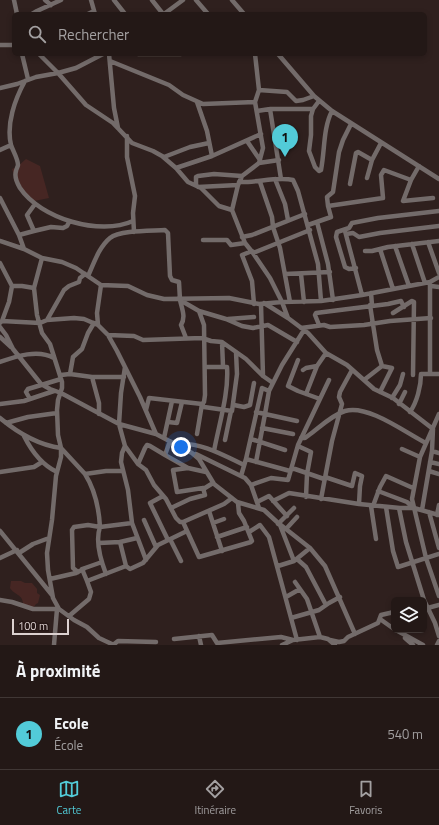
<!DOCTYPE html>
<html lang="fr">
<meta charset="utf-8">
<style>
:root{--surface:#231816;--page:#2b211f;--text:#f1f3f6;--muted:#a3a0a1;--line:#403735;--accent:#52cbd8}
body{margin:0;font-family:"Titillium Web",sans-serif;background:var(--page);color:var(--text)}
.controls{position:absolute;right:12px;bottom:12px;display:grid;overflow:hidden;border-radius:6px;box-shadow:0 2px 6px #0003}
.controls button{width:36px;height:36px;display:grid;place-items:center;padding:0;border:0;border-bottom:1px solid var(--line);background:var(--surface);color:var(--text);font:20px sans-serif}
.scale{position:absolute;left:12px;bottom:10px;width:57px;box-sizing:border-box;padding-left:4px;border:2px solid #dcd1d0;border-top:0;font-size:11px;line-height:14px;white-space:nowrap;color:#dcd1d0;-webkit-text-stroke:3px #251615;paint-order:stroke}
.you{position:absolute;left:181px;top:447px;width:14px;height:14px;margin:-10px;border:3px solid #fff;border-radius:50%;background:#1a73e8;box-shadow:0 0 0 6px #1a73e833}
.badge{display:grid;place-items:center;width:26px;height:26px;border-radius:50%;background:var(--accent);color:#111;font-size:13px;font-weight:700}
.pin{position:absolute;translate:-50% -33px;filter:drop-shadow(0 1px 2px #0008)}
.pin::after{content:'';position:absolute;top:21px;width:14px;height:12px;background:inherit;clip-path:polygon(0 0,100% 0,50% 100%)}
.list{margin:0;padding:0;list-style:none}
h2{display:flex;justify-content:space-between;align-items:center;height:52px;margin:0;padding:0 16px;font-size:17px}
h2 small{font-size:13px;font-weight:400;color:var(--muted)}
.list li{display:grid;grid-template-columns:26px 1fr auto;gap:12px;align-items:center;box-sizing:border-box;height:72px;padding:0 16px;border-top:1px solid var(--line)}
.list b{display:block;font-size:15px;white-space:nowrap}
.list p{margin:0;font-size:13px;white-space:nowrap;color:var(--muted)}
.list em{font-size:13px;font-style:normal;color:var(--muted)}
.icon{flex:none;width:22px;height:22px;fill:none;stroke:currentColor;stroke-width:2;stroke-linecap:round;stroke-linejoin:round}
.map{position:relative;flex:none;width:439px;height:645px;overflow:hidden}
.search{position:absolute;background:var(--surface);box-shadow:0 2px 6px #0003;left:12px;right:12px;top:12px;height:44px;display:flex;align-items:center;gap:10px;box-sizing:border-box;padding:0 14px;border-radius:6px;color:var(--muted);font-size:15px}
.sheet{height:124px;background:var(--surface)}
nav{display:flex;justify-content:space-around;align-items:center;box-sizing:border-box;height:56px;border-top:1px solid var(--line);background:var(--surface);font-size:11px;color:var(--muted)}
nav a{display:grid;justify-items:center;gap:2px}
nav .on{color:var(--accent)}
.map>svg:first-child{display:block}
</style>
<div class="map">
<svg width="439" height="645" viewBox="0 0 439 645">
<rect width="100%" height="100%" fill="#2f201e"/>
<!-- green -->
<path fill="#462623" d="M26,159L40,166L49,198L34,201L17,185L12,169L17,167Z
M11,581H21L25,583H32L37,589V593L40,595L38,603L36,604L33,608L23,604C23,594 14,595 10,588Z"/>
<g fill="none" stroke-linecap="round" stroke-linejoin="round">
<!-- minor -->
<path stroke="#736b6a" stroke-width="4.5" d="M14,0L17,14
M45,0L51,5
M91,0L95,14
M114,0L125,14
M152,0L163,14
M196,0L208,14
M232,0L244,14
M32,14L37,11L61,0
M88,14L94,11
M164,14L183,0
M0,45H14
M22,54L28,79
M39,54L58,73L86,105L113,123L132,143L153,151L162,156L176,168L188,182L201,188L219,206L232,210L245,243L253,253L270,278L282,302L288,318L308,333L326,353L347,365L374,389L393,398L433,429L432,451L422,510
M109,54L114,108L118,128
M138,54H181
M278,54L314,96L332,111L439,179
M110,61L169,85L183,95L203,104L255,102
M0,88L17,84L36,77L58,73L76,68L103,54
M259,90L287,92L296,101L303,100L314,96
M319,101L313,109L311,116V135L309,151L315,167L319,171L321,170C325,150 323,128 332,111
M197,102L207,131L212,156
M270,109L281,179
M257,111L270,109H313
M127,136V157L135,196L133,213L134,232
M247,141L260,160
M11,145C13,151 18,159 18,165C18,166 16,170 16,171C14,177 17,183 20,188C41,219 100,236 133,221
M0,150L11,145C6,124 15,99 25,81
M164,157L190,147L209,143
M259,163L279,160
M419,166L411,180L403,201L433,198
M176,168L212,156L261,134
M367,178L372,160L381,143
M275,179L285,204L288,220
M239,182C256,183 278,176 293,180L298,191L318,264L321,301
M260,182L272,217L273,227L280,248L290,302
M350,184L356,153L358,152L372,160
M196,185V177L198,176L214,174L242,176
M198,187L238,185
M0,198L19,235L24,249
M35,204L27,215L34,231L51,227L63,228L67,226L69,222
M328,206L383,198L381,175L384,170L411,180
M232,210L238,185L242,176L259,163L263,148L255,102L259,90L255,54
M317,222L328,264L333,300
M308,225L331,217L328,206L327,197L333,192L339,152L343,140L351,124
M345,231L362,295
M346,234L353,233L359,237L380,233L439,226
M19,235L34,231
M242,237L252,235L305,214
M203,240H227L231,245L245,243
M0,241L24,249L42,258L62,262L76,268L101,285L128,286L147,295L164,299L229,298L259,304L282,302L321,301L362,295L430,282L439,277
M428,242L439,273
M412,244L425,283
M395,246L409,286
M380,249L393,289
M252,251L242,255L252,281L254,304
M365,251H372L388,247L439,241
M253,253L310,230
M42,258L34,288L37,315L42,333L50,344L62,382V388L58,400L57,410L58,435L61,448L85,474L106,471H123
M0,263L12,286L9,302L2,321
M356,268L349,269L345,267L336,237L337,232L349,228L352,223L378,218L439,211
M285,274L330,272
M301,274L304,302
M88,276C94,263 99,247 110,238C120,230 152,231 165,230L168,233L170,276L172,280L179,282L180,300L199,311L226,319L242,326L253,328L268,325L297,342
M12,286H22L34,288
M431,286L439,287
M371,293L372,305
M180,300C182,309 186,317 181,325L186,338
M264,303L288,318
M261,304L263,376
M370,305L377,350L382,366
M393,313L412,301L414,302L413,375
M228,319L254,317
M47,320L64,290L69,286L79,282L80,278L85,274
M0,323L2,321L40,323L47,320L74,318L84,319L98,325L108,335L117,351L140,397L156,434
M98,325L97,313L101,285
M319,325L315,315L316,313L388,304L401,301L404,307
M0,327L6,335L13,349L41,384L50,389L61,393L119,424L156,434L192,453L199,459L214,484L237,502L264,510L277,522L310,548L325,566L355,634
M301,328L324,325L330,327L364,325L390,321L431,318
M108,335L134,336L143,340L202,338L211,341L222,342L246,359L263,376L273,383
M0,337L11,347
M222,342L223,366
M298,360L288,386L298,391L320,399
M0,362C17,356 38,349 54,358
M125,367L121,393L119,424L125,446L138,464L146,470L154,485L166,499L176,518L180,522H183L224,504L232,498
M205,367H227C229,393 219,424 214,451
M303,370L306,368L317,366L326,353
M70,374L73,357L82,349L88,333L94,323
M430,374V282
M61,375L70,374L92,377H124
M92,377L99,403V414
M364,380L382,366L392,368L380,392
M306,394L317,366
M392,398L400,385L403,374
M30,399L26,392L28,389L61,379
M0,404L24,401L54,391
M399,404L405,392
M234,405L244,407L250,405L254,383
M146,410L149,398L202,404L204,407L232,411L237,374L236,352
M256,412L265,414L256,462
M410,412C417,402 421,386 421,374H439
M439,414L420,457L412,499L426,558L439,596
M0,418C18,433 38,445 61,448V457L56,476L52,520L47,553L48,570L53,598L59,609L74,620L87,627L99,638L114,645
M297,421L265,414L269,391L282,365L304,330
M168,422L177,423L182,402
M6,423L28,417L57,413
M262,428L293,434
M197,434L202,404L204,402L205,395L204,325L199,311
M24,436C31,450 42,465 57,472
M164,438L172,401
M301,438H305L309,435C320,427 332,415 345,411C368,404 406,433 426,443
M251,439L285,450
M225,440L231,411
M170,441L165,455L188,468
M177,444C201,442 223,455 244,465
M125,446L122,453L121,462L128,490L132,523L146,560
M298,446L311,452L307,474L306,497
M402,449L420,457
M432,451L439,453
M196,454L245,478L251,485L259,508
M246,459L262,388L269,391
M430,462L439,464
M138,464L145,448L147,445L150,446L165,455
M291,469H295L324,479
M429,471L439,474
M0,472L34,467L42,462
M206,472L188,468L173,470L177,492L203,488H205L213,483
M85,474C95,490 99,508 100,527L132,523
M241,476L246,459L290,471
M325,477L352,486L355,473L362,476L360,486L359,504
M251,485L271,478L288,480L298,445L329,380
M378,491L407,502L414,508
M163,496L150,503L168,540
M321,499L332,441L342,404L339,397L340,392L352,370
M273,501L289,493L359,504L400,508H414L439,515
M257,502L269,496L287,516
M371,506L376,539
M373,506L380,487L386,476L413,488
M386,507L393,551L398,567L439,554
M171,508L190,499L205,495L203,488
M399,508L406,542L424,600
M209,511L222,551
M429,512L439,548
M437,515L439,505
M144,520L156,547
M183,522L199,557L251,542L252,541L244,521L239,513L238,503
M213,523L224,519
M278,524L294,508
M280,525L294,561
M286,529L297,517
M0,531L52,595
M249,532L260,525L269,537L297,640
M217,537L247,527
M170,539L181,561
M99,543L120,542
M19,553L33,544L49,538
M0,558L17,550
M297,559L306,567L326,605
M126,566L120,542L137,538
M278,566L294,561L310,548
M82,569L87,581
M78,572L73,568L72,530L74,527L88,525L100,527C95,541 101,561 106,574
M50,579L76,573L85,568L102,562
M295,582L307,599L320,637
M286,597L300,589
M0,600L12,602L33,609H59
M424,600L435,623L439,636
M424,609L439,605
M69,616L89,599L91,592L87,581L126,566L130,569L143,563L158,545L187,531
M291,618L319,610L329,603L340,597
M380,619L394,629
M396,630L423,645
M199,636L201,645
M405,638L413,645
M174,639L212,635L217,643L281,637L293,640L320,637L328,639L335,645
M330,640L339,642L344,641L348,637L378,623L381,615L394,612
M54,645L57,609
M113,645L118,641L156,642
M282,645L293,640
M437,645L439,641"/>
</g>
</svg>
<div class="controls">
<button><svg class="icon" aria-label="layers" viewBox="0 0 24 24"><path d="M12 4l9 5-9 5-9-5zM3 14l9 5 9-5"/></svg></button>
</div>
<div class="scale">100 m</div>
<div class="you"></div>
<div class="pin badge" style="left:285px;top:157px">1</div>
<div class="search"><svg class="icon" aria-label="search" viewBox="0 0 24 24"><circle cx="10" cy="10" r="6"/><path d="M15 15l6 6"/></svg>Rechercher</div>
</div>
<section class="sheet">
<h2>À proximité<small></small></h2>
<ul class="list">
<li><span class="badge">1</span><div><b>Ecole</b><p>École</p></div><em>540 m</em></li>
</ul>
</section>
<nav>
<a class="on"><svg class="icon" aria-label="map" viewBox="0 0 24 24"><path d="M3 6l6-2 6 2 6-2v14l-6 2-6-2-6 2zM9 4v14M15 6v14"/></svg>Carte</a>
<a><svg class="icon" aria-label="directions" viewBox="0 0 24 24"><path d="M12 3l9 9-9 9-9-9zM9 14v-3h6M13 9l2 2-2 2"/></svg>Itinéraire</a>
<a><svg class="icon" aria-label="saved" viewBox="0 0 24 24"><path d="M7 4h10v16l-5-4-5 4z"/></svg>Favoris</a>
</nav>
